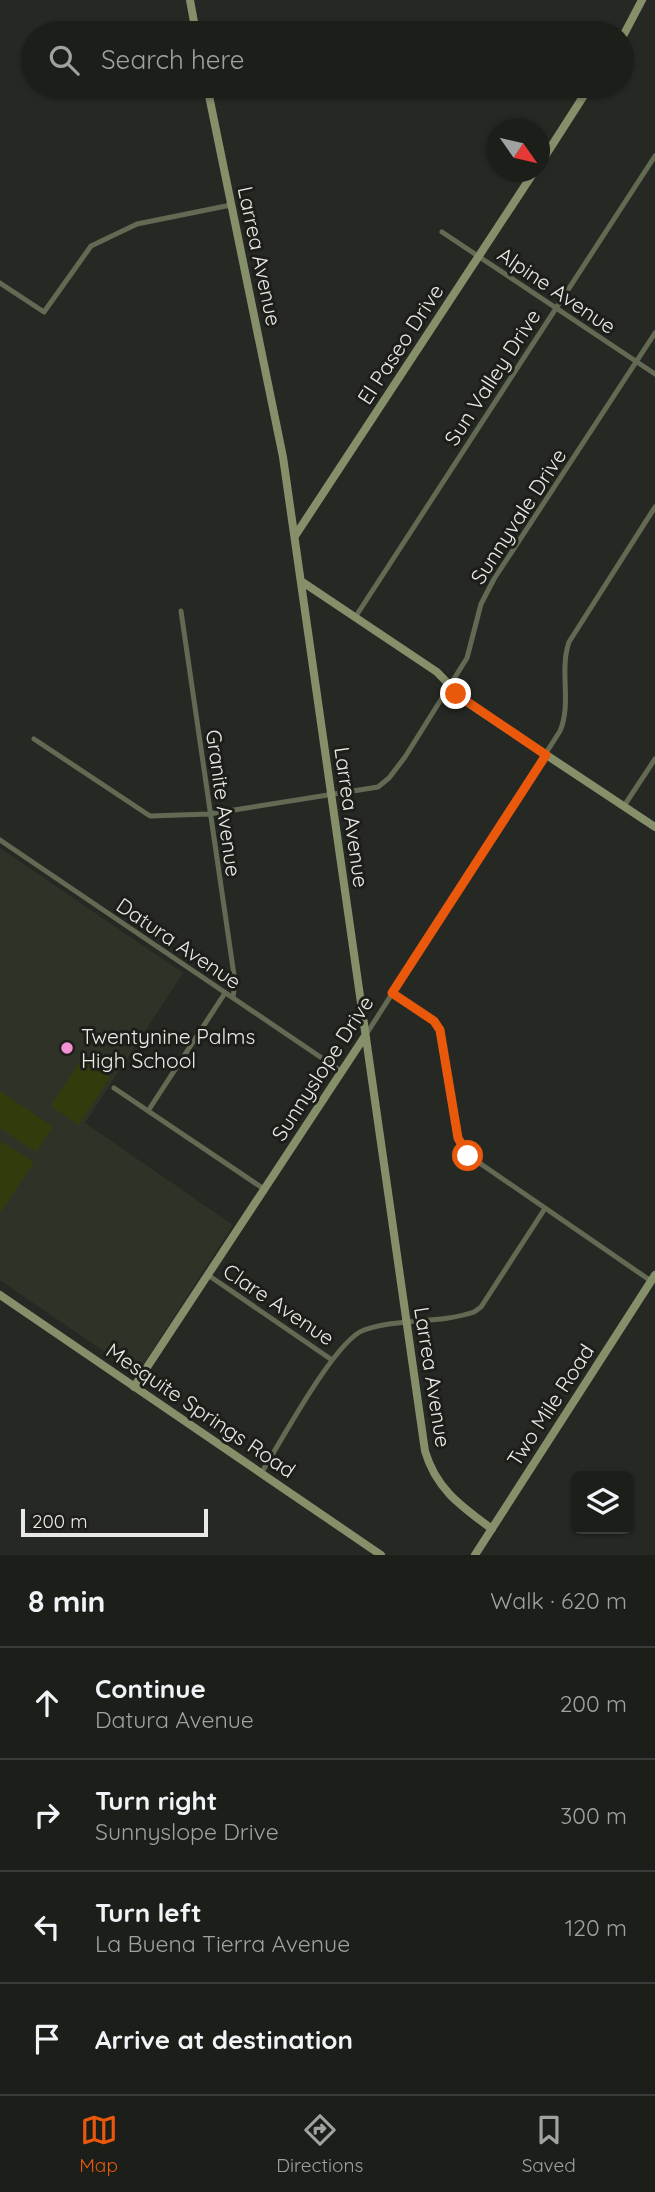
<!DOCTYPE html>
<meta charset="utf-8">
<style>
:root{--surface:#1c1e1a;--page:#292b27;--text:#f1f3f6;--muted:#a0a2a2;--line:#3a3c39;--accent:#ea580c}
body{margin:0;font-family:Quicksand,sans-serif;background:var(--page);color:var(--text)}
.controls{position:absolute;right:21px;bottom:21px;display:grid;overflow:hidden;border-radius:10px;box-shadow:0 2px 5px #0004}
.controls button{width:63px;height:63px;display:grid;place-items:center;padding:0;border:0;border-bottom:2px solid var(--line);background:var(--surface);color:var(--text);font:35px sans-serif}
.compass{position:absolute;left:487px;top:119px;width:63px;height:63px;border-radius:50%;background:var(--surface);box-shadow:0 2px 5px #0004;rotate:124deg}
.scale{position:absolute;left:21px;bottom:18px;width:187px;box-sizing:border-box;padding-left:7px;border:4px solid #e9eae6;border-top:0;font-size:19px;line-height:24px;white-space:nowrap;color:#e9eae6;-webkit-text-stroke:5px #1d1e19;paint-order:stroke}
.stop{position:absolute;width:21px;height:21px;margin:-16px;border:5px solid #ea580c;border-radius:50%;background:#fff}
.stop.end{background:#ea580c;border-color:#fff;box-shadow:0 2px 7px #0008}
.list{margin:0;padding:0;list-style:none}
h2{display:flex;justify-content:space-between;align-items:center;height:91px;margin:0;padding:0 28px;font-size:30px}
h2 small{font-size:23px;font-weight:400;color:var(--muted)}
.list li{display:grid;grid-template-columns:46px 1fr auto;gap:21px;align-items:center;box-sizing:border-box;height:112px;padding:0 28px;border-top:2px solid var(--line)}
.list b{display:block;font-size:26px;white-space:nowrap}
.list p{margin:0;font-size:23px;white-space:nowrap;color:var(--muted)}
.list em{font-size:23px;font-style:normal;color:var(--muted)}
.icon{flex:none;width:38px;height:38px;fill:none;stroke:currentColor;stroke-width:2;stroke-linecap:round;stroke-linejoin:round}
.map{position:relative;flex:none;width:655px;height:1555px;overflow:hidden}
.search{position:absolute;background:var(--surface);box-shadow:0 2px 5px #0004;left:21px;right:21px;top:21px;height:77px;display:flex;align-items:center;gap:18px;box-sizing:border-box;padding:0 24px;border-radius:38px;color:var(--muted);font-size:26px}
.sheet{height:539px;background:var(--surface)}
nav{display:flex;justify-content:space-around;align-items:center;box-sizing:border-box;height:98px;border-top:2px solid var(--line);background:var(--surface);font-size:19px;color:var(--muted)}
nav a{display:grid;justify-items:center;gap:4px}
nav .on{color:var(--accent)}
.map>svg:first-child{display:block}
</style>
<div class="map">
<svg width="655" height="1555" viewBox="0 0 655 1555">
<rect width="100%" height="100%" fill="#262823"/>
<!-- built -->
<path fill="#2f3327" d="M0,848L183,973L85,1123L233,1225L137,1374L0,1280Z"/>
<!-- green -->
<path fill="#313c0d" d="M82,1059L110,1077L79,1125L51,1106Z
M0,1091L53,1127L36,1152L0,1128Z
M0,1141L34,1162L0,1213Z"/>
<g fill="none" stroke-linecap="round" stroke-linejoin="round">
<!-- street -->
<path stroke="#636a53" stroke-width="5" d="M442,232L655,374
M0,283L44,312L91,246L137,224L231,205
M181,611L235,982L233,998
M356,616L655,156
M34,739L150,816L209,814L378,787L389,778L405,757L467,658L481,604L494,579L655,333
M624,806L655,759
M0,840L341,1071
M392,993L434,1021L440,1030L458,1138L468,1155L651,1281
M367,1033L560,731C572,703 559,671 569,642L655,507
M114,1088L264,1189
M148,1111L225,993
M208,1275L332,1360
M262,1472C280,1443 335,1340 364,1330C398,1318 439,1324 474,1312L481,1307L544,1210"/>
<!-- secondary -->
<path stroke="#85906b" stroke-width="8" d="M190,0L196,33
M622,38L642,0
M207,86L283,457L425,1451C436,1489 461,1506 492,1529
M540,164L590,86
M295,536L534,172
M301,581L437,672L465,701L655,827
M0,1295L381,1555
M134,1387L365,1036
M475,1555L655,1275"/>
</g>
<g fill="none" stroke-linecap="round" stroke-linejoin="round">
<!-- route -->
<path stroke="#ea580c" stroke-width="9" d="M456,694L546,755L392,993L434,1021L440,1030L458,1138L468,1156"/>
</g>
<!-- markers -->
<circle fill="#f391d5" stroke="#1d1e19" stroke-width="2.5" cx="67" cy="1048" r="7"/>
<g text-anchor="middle" dominant-baseline="central" stroke-width="6" stroke-linejoin="round" paint-order="stroke">
<!-- street labels -->
<g font-size="21" fill="#e9eae6" stroke="#1d1e19">
<text transform="translate(260 256) rotate(78)">Larrea Avenue</text>
<text transform="translate(557 290) rotate(34)">Alpine Avenue</text>
<text transform="translate(400 344) rotate(-57)">El Paseo Drive</text>
<text transform="translate(492 377) rotate(-57)">Sun Valley Drive</text>
<text transform="translate(518 516) rotate(-57)">Sunnyvale Drive</text>
<text transform="translate(224 803) rotate(82)">Granite Avenue</text>
<text transform="translate(352 817) rotate(82)">Larrea Avenue</text>
<text transform="translate(179 943) rotate(34)">Datura Avenue</text>
<text transform="translate(322 1068) rotate(-57)">Sunnyslope Drive</text>
<text transform="translate(279 1304) rotate(34)">Clare Avenue</text>
<text transform="translate(433 1377) rotate(81)">Larrea Avenue</text>
<text transform="translate(550 1405) rotate(-57)">Two Mile Road</text>
<text transform="translate(201 1410) rotate(34)">Mesquite Springs Road</text>
</g>
<!-- poi labels -->
<g font-size="21" fill="#e9eae6" stroke="#1d1e19" text-anchor="start">
<text x="81" y="1036">Twentynine Palms<tspan x="81" dy="24">High School</tspan></text>
</g>
</g>
</svg>
<div class="controls">
<button><svg class="icon" aria-label="layers" viewBox="0 0 24 24"><path d="M12 4l9 5-9 5-9-5zM3 14l9 5 9-5"/></svg></button>
</div>
<svg class="compass" viewBox="-18 -18 36 36"><path d="M0-13l5 13h-10z" fill="#e53935"/><path d="M0 13l5-13h-10z" fill="#a0a2a2"/></svg>
<div class="scale">200 m</div>
<div class="stop" style="left:468px;top:1156px"></div>
<div class="stop end" style="left:456px;top:694px"></div>
<div class="search"><svg class="icon" aria-label="search" viewBox="0 0 24 24"><circle cx="10" cy="10" r="6"/><path d="M15 15l6 6"/></svg>Search here</div>
</div>
<section class="sheet">
<h2>8 min<small>Walk · 620 m</small></h2>
<ul class="list">
<li><svg class="icon" aria-label="ahead" viewBox="0 0 24 24"><path d="M12 20V5M6 11l6-6 6 6"/></svg><div><b>Continue</b><p>Datura Avenue</p></div><em>200 m</em></li>
<li><svg class="icon" aria-label="right" viewBox="0 0 24 24"><path d="M7 20v-9h11M14 6l5 5-5 5"/></svg><div><b>Turn right</b><p>Sunnyslope Drive</p></div><em>300 m</em></li>
<li><svg class="icon" aria-label="left" viewBox="0 0 24 24"><path d="M17 20v-9H6M10 6l-5 5 5 5"/></svg><div><b>Turn left</b><p>La Buena Tierra Avenue</p></div><em>120 m</em></li>
<li><svg class="icon" aria-label="arrive" viewBox="0 0 24 24"><path d="M6 21V4h12l-3 4 3 4H6"/></svg><div><b>Arrive at destination</b></div></li>
</ul>
</section>
<nav>
<a class="on"><svg class="icon" aria-label="map" viewBox="0 0 24 24"><path d="M3 6l6-2 6 2 6-2v14l-6 2-6-2-6 2zM9 4v14M15 6v14"/></svg>Map</a>
<a><svg class="icon" aria-label="directions" viewBox="0 0 24 24"><path d="M12 3l9 9-9 9-9-9zM9 14v-3h6M13 9l2 2-2 2"/></svg>Directions</a>
<a><svg class="icon" aria-label="saved" viewBox="0 0 24 24"><path d="M7 4h10v16l-5-4-5 4z"/></svg>Saved</a>
</nav>
